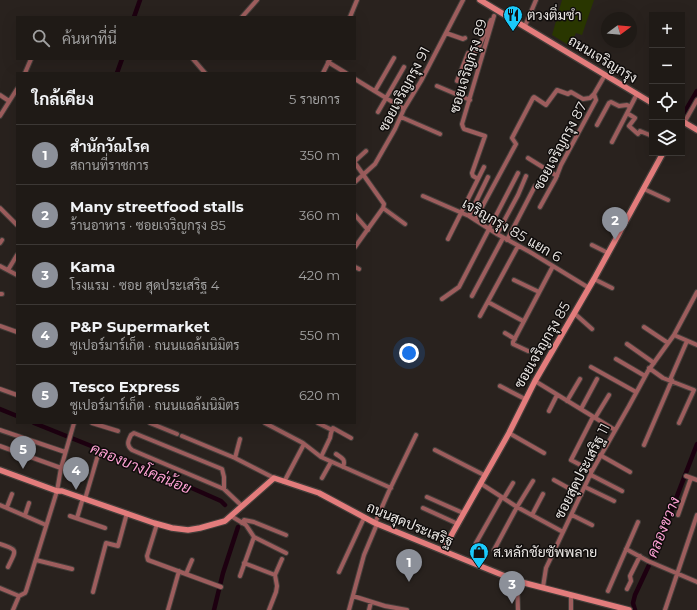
<!DOCTYPE html>
<html lang="th">
<meta charset="utf-8">
<style>
:root{--surface:#1f1a16;--page:#27231f;--text:#f1f3f6;--muted:#a1a1a1;--line:#3c3835;--accent:#8c9099}
body{margin:0;font-family:Montserrat,Sarabun,sans-serif;background:var(--page);color:var(--text)}
.controls{position:absolute;right:12px;top:12px;display:grid;overflow:hidden;border-radius:0px;box-shadow:0 4px 16px #0002}
.controls button{width:36px;height:36px;display:grid;place-items:center;padding:0;border:0;border-bottom:1px solid var(--line);background:var(--surface);color:var(--text);font:20px sans-serif}
.compass{position:absolute;left:601px;top:12px;width:36px;height:36px;border-radius:50%;background:var(--surface);box-shadow:0 4px 16px #0002;rotate:74deg}
.you{position:absolute;left:409px;top:353px;width:14px;height:14px;margin:-10px;border:3px solid #fff;border-radius:50%;background:#1a73e8;box-shadow:0 0 0 6px #1a73e833}
.badge{display:grid;place-items:center;width:26px;height:26px;border-radius:50%;background:var(--accent);color:#fff;font-size:13px;font-weight:700}
.pin{position:absolute;translate:-50% -33px;filter:drop-shadow(0 1px 2px #0008)}
.pin::after{content:'';position:absolute;top:21px;width:14px;height:12px;background:inherit;clip-path:polygon(0 0,100% 0,50% 100%)}
.list{margin:0;padding:0;list-style:none}
h2{display:flex;justify-content:space-between;align-items:center;height:52px;margin:0;padding:0 16px;font-size:17px}
h2 small{font-size:13px;font-weight:400;color:var(--muted)}
.list li{display:grid;grid-template-columns:26px 1fr auto;gap:12px;align-items:center;box-sizing:border-box;height:60px;padding:0 16px;border-top:1px solid var(--line)}
.list b{display:block;font-size:15px;white-space:nowrap}
.list p{margin:0;font-size:13px;white-space:nowrap;color:var(--muted)}
.list em{font-size:13px;font-style:normal;color:var(--muted)}
.icon{flex:none;width:22px;height:22px;fill:none;stroke:currentColor;stroke-width:2;stroke-linecap:round;stroke-linejoin:round}
.map{position:relative;flex:none;width:697px;height:610px;overflow:hidden}
.search{position:absolute;background:var(--surface);box-shadow:0 4px 16px #0002;left:16px;top:16px;width:340px;height:44px;display:flex;align-items:center;gap:10px;box-sizing:border-box;padding:0 14px;border-radius:0px;color:var(--muted);font-size:15px}
.panel{position:absolute;background:var(--surface);box-shadow:0 4px 16px #0002;left:16px;top:72px;width:340px;height:352px;border-radius:0px}
.map>svg:first-child{display:block}
</style>
<div class="map">
<svg width="697" height="610" viewBox="0 0 697 610">
<rect width="100%" height="100%" fill="#29221e"/>
<!-- green -->
<path fill="#293600" d="M562,0H594L582,35L576,33L570,46L552,35Z"/>
<g fill="none" stroke-linecap="round" stroke-linejoin="round">
<!-- canal -->
<path stroke="#1d0010" stroke-width="4.5" d="M134,17L140,0
M117,73L122,59
M683,115L697,91
M0,409L17,416
M34,423L151,470L221,501L225,505
M214,610L223,573L238,527
M635,610L633,603L635,595L657,548L697,444"/>
<defs>
<path id="street" d="M242,17L257,0
M350,17L357,0
M525,26L536,0
M446,33L463,39L465,38
M193,59L205,73
M328,62L346,73
M25,73L31,59
M323,73L330,59
M355,79L404,109
M457,81L468,53L475,52L478,49L491,20
M437,86L470,100
M375,91L394,58
M0,95L9,101
M378,112L404,67
M627,113L635,118L629,126L638,134L640,131L652,136
M0,116L17,89
M401,117L440,134
M684,123L697,100
M597,125L609,103L611,102L619,106L627,105L630,107
M612,142L637,94
M528,158L557,176
M355,161L366,151
M355,163L384,204L383,208
M478,179L473,176L472,173L485,136L464,129L463,127L462,124L494,16
M355,182L375,164L395,129L404,109L421,81L463,0
M644,189L668,200
M423,196L469,216L497,234L530,252L589,288
M540,207L556,178L561,165L596,100L594,94L605,75
M0,208L17,225
M355,215L368,230
M469,216L488,177
M475,220L516,144L512,138L533,98L534,97L546,105L557,90L568,94L571,92L583,99L590,98L594,94
M497,234L518,195L526,176
M448,239L484,167
M507,240L535,186
M0,243L2,240
M592,245L608,253
M355,247L383,208L405,224
M0,266L17,275
M355,267L359,269
M8,270L17,255
M594,279L612,288
M514,280L539,292
M0,294H2
M472,296L503,238
M442,299L459,287L518,173
M488,302L523,321
M574,313L592,329
M480,316L518,246
M0,326L17,332
M644,327L668,343
M505,333L515,339
M674,335L697,345
M627,344L654,363
M528,351L513,344V342L553,266
M616,359L645,376
M591,367L636,392
M649,368L663,378L694,390L679,423
M670,380L687,341
M535,381L615,430
M500,386L525,399
M0,389L17,395
M567,401L580,379
M581,409L597,379
M549,411L557,395
M595,418L609,395
M92,423L118,431
M150,423L177,434
M265,423L303,443L321,457L391,488
M318,423L332,430
M0,430L65,452
M509,433L544,453
M182,436L235,458L274,478
M644,445L672,380
M0,446L61,468
M435,450L484,475
M336,454C342,458 346,459 343,467
M600,455L630,472
M321,457L330,438L331,433L333,428L351,438
M235,458L240,439
M592,471L571,460L593,417
M591,475L622,491
M686,476L697,480
M322,478L331,462
M554,480L581,495
M284,482L304,444
M480,483L517,507L563,532
M585,487L614,501
M224,489V477L222,469L134,433L131,435C128,441 126,445 132,450L224,489L242,506
M427,497L463,513
M504,498L513,483
M85,499L98,455
M0,505L46,525
M7,507L12,494
M423,508L458,524
M25,515L29,503
M532,515L543,494
M572,515L592,525
M678,515L691,478
M70,516L105,528
M231,516L246,525L254,537
M77,518L83,498
M242,523L244,520L254,522L286,535
M375,523L389,491L416,435
M157,524L147,556L148,560L221,587
M476,543L502,497
M0,544C19,550 16,550 8,567
M626,549L648,561L697,582
M494,550L517,507L533,481
M36,560L72,569
M244,563L275,575
M339,572L364,518
M186,574L192,560
M240,576L254,537L286,553
M517,581L518,610
M543,587L546,568L592,471L629,406L648,371L674,335L697,292
M0,588L19,596
M627,589L631,581L630,576L640,556
M608,591L638,522
M93,592L106,543L118,546L127,513
M353,596L385,606L407,610
M13,610L19,596L25,593L26,591L57,491L61,468L74,423
M168,610L179,571
M269,610L276,592L277,586L275,575L282,559
M349,610L364,555L377,524
M369,610L371,602
M571,610V595
M665,610L697,515"/>
<path id="secondary" d="M480,0L652,103
M682,121L697,130
M0,470L57,491H62L154,523L172,528L188,530L200,528L225,521L274,478L319,493L375,523L517,581L629,610
M444,551L452,534L509,433L535,381L594,279L663,153"/>
</defs>
<!-- street casing -->
<use href="#street" stroke="#443e3a" stroke-width="6"/>
<!-- secondary casing -->
<use href="#secondary" stroke="#443e3a" stroke-width="8"/>
<!-- street -->
<use href="#street" stroke="#9d5d5d" stroke-width="4"/>
<!-- secondary -->
<use href="#secondary" stroke="#e37c7c" stroke-width="5.5"/>
</g>
<!-- icons -->
<defs>
<symbol id="restaurant-pin" viewBox="-11 -11 22 30"><path d="M0 17L-7.5 6A9.5 9.5 0 1 1 7.5 6Z" fill="#1acafc" stroke="#0f0c0b"/><path d="M-5-6h1v4h1v-4h1v4h1v-4h1v5L-1.5 .5V6h-2V.5L-5-1ZM5-6V6H3V1.5H1.5Q1.5-4 5-6Z" fill="#111"/></symbol>
<symbol id="shop-pin" viewBox="-11 -11 22 30"><path d="M0 17L-7.5 6A9.5 9.5 0 1 1 7.5 6Z" fill="#1acafc" stroke="#0f0c0b"/><path d="M-5-2.5h2.3a2.7 3.5 0 0 1 5.4 0H5L5.5 6h-11ZM-1.5-2.5h3a1.5 2.3 0 0 0-3 0Z" fill="#111"/></symbol>
</defs>
<g fill-rule="evenodd">
<use href="#restaurant-pin" x="502" y="4" width="22" height="30"/>
<use href="#shop-pin" x="468" y="541" width="22" height="30"/>
</g>
<g text-anchor="middle" dominant-baseline="central" stroke-width="3" stroke-linejoin="round" paint-order="stroke">
<!-- poi labels -->
<g font-size="14" fill="#ebe7e4" stroke="#0f0c0b" text-anchor="start">
<text x="527" y="15">ตวงติ่มซำ</text>
<text x="493" y="552">ส.หลักชัยซัพพลาย</text>
</g>
<!-- street labels -->
<g font-size="14" fill="#ebe7e4" stroke="#0f0c0b">
<text transform="translate(603 59) rotate(31)">ถนนเจริญกรุง</text>
<text transform="translate(468 66) rotate(-73)">ซอยเจริญกรุง 89</text>
<text transform="translate(404 89) rotate(-62)">ซอยเจริญกรุง 91</text>
<text transform="translate(560 146) rotate(-62)">ซอยเจริญกรุง 87</text>
<text transform="translate(512 230) rotate(30)">เจริญกรุง 85 แยก 6</text>
<text transform="translate(542 345) rotate(-60)">ซอยเจริญกรุง 85</text>
<text transform="translate(582 471) rotate(-63)">ซอยสุดประเสริฐ 11</text>
<text transform="translate(410 524) rotate(23)">ถนนสุดประเสริฐ</text>
</g>
<!-- water labels -->
<g font-size="15" font-style="italic" fill="#fc9fd2" stroke="#0f0c0b">
<text transform="translate(141 468) rotate(23)">คลองบางโคล่น้อย</text>
<text transform="translate(663 527) rotate(-68)">คลองขวาง</text>
</g>
</g>
</svg>
<div class="controls">
<button>+</button>
<button>−</button>
<button><svg class="icon" aria-label="locate" viewBox="0 0 24 24"><circle cx="12" cy="12" r="6"/><path d="M12 2v4M12 18v4M2 12h4M18 12h4"/></svg></button>
<button><svg class="icon" aria-label="layers" viewBox="0 0 24 24"><path d="M12 4l9 5-9 5-9-5zM3 14l9 5 9-5"/></svg></button>
</div>
<svg class="compass" viewBox="-18 -18 36 36"><path d="M0-13l5 13h-10z" fill="#e53935"/><path d="M0 13l5-13h-10z" fill="#a1a1a1"/></svg>
<div class="you"></div>
<div class="pin badge" style="left:409px;top:582px">1</div>
<div class="pin badge" style="left:615px;top:240px">2</div>
<div class="pin badge" style="left:512px;top:604px">3</div>
<div class="pin badge" style="left:76px;top:490px">4</div>
<div class="pin badge" style="left:23px;top:469px">5</div>
<div class="search"><svg class="icon" aria-label="search" viewBox="0 0 24 24"><circle cx="10" cy="10" r="6"/><path d="M15 15l6 6"/></svg>ค้นหาที่นี่</div>
<section class="panel">
<h2>ใกล้เคียง<small>5 รายการ</small></h2>
<ul class="list">
<li><span class="badge">1</span><div><b>สำนักวัณโรค</b><p>สถานที่ราชการ</p></div><em>350 m</em></li>
<li><span class="badge">2</span><div><b>Many streetfood stalls</b><p>ร้านอาหาร · ซอยเจริญกรุง 85</p></div><em>360 m</em></li>
<li><span class="badge">3</span><div><b>Kama</b><p>โรงแรม · ซอย สุดประเสริฐ 4</p></div><em>420 m</em></li>
<li><span class="badge">4</span><div><b>P&amp;P Supermarket</b><p>ซูเปอร์มาร์เก็ต · ถนนแฉล้มนิมิตร</p></div><em>550 m</em></li>
<li><span class="badge">5</span><div><b>Tesco Express</b><p>ซูเปอร์มาร์เก็ต · ถนนแฉล้มนิมิตร</p></div><em>620 m</em></li>
</ul>
</section>
</div>
